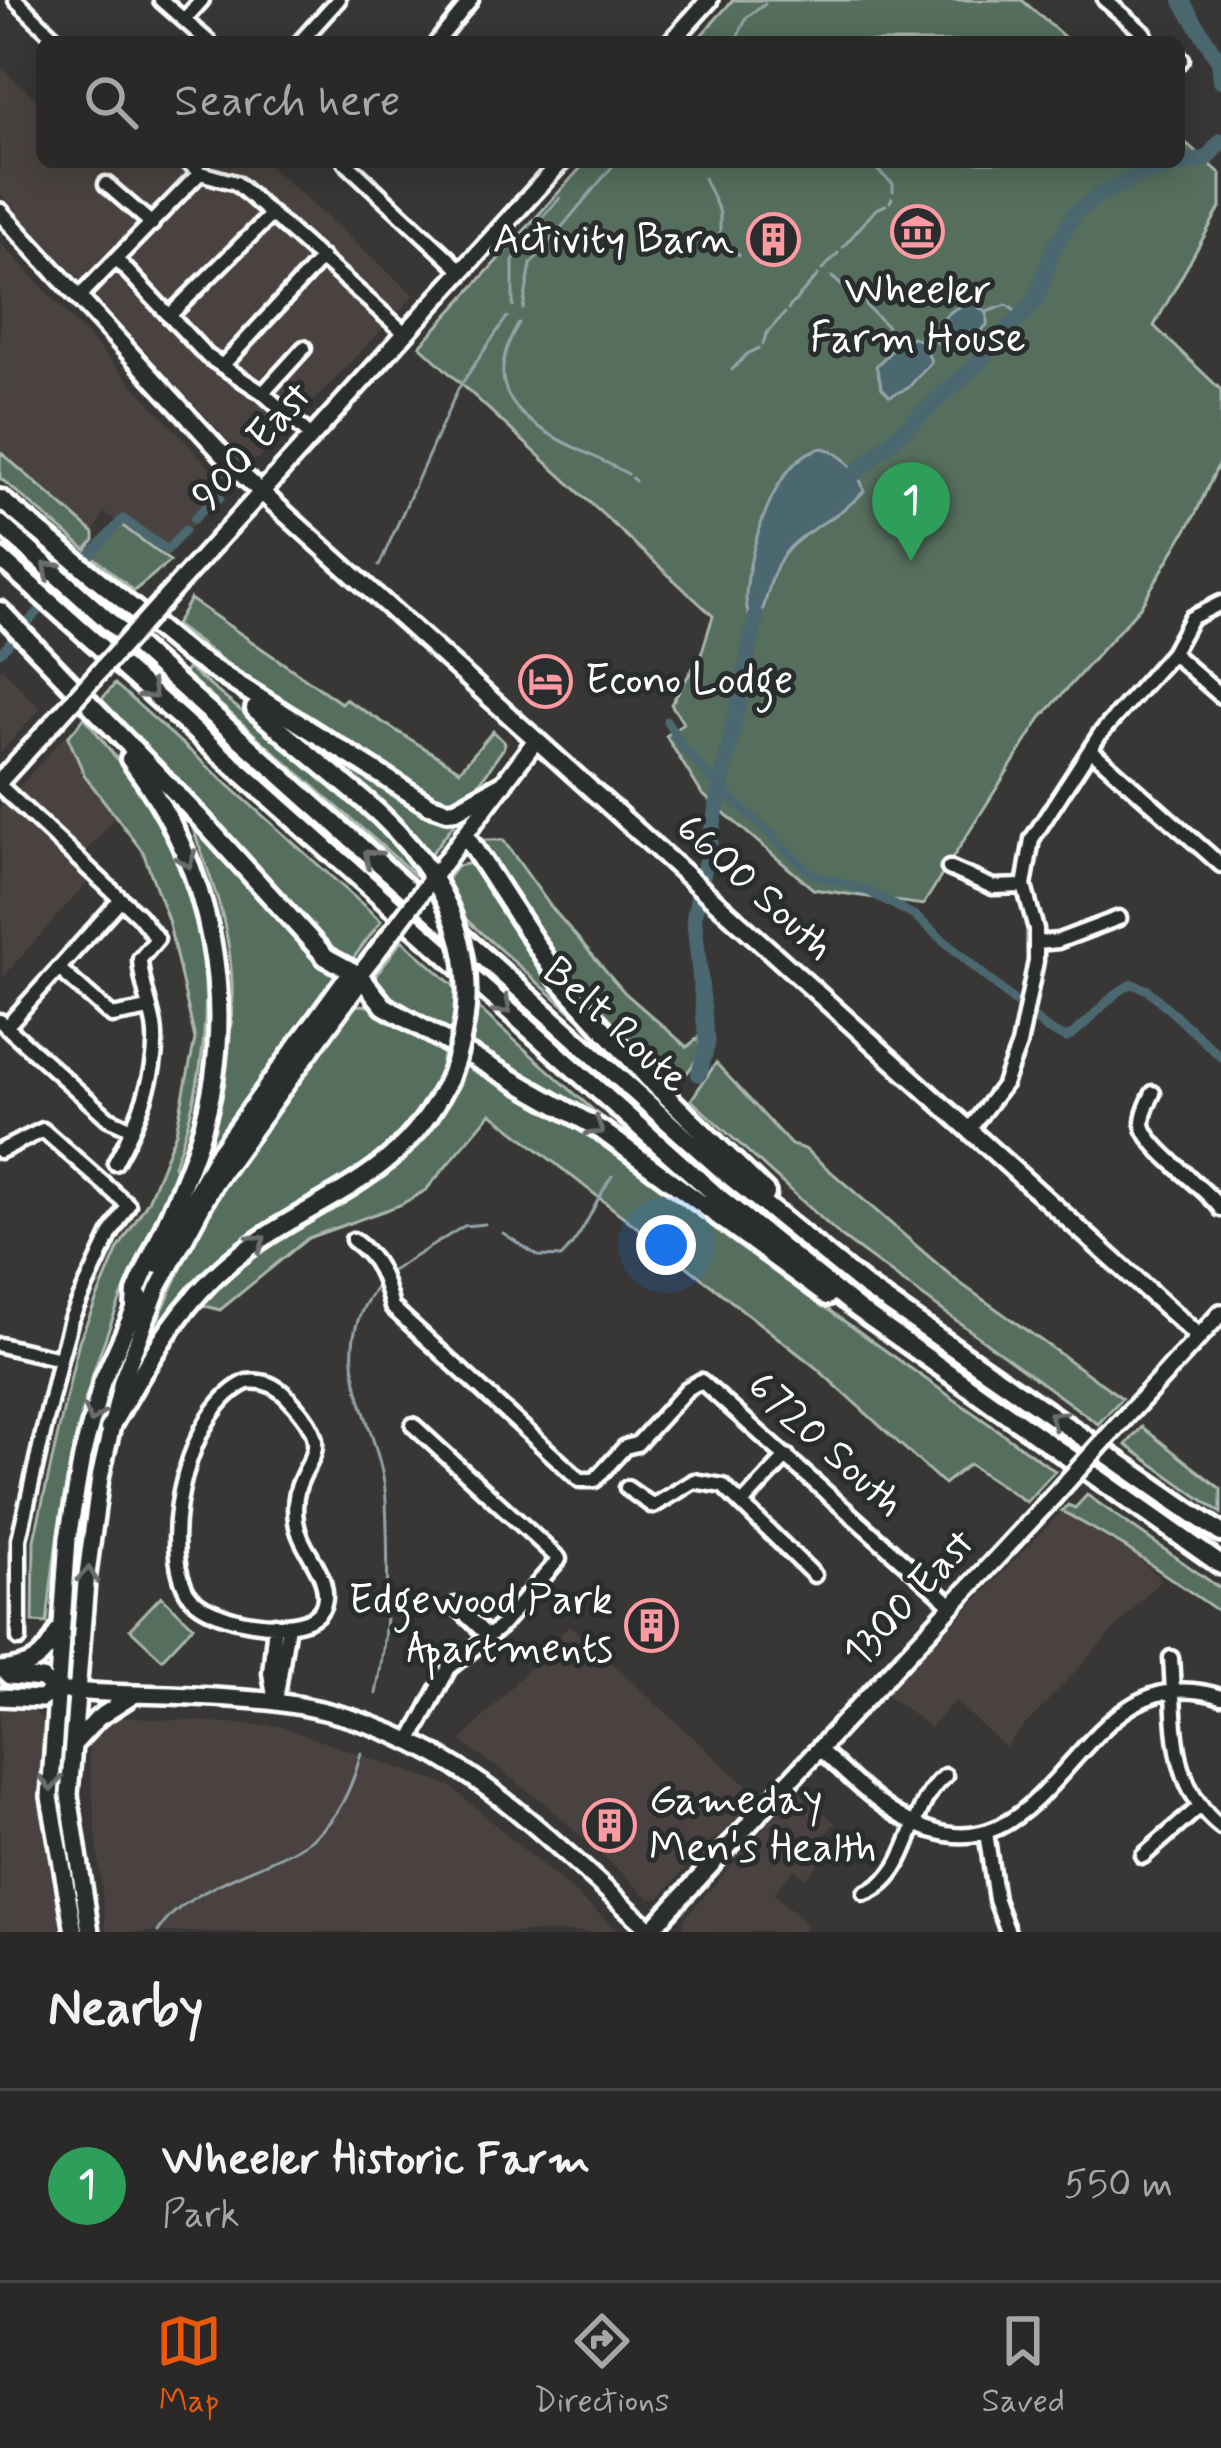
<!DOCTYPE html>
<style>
:root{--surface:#2a2928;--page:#363534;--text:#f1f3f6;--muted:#a5a6a8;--line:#464545;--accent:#ea580c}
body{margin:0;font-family:Mynerve,sans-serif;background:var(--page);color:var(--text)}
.you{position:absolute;left:666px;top:1245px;width:42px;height:42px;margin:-30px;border:9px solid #fff;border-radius:50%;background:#1a73e8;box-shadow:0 0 0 18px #1a73e833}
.badge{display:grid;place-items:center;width:78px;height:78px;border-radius:50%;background:var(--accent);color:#fff;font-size:39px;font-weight:700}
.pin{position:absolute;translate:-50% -99px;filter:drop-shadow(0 3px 6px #0008)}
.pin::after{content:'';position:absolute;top:63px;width:42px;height:36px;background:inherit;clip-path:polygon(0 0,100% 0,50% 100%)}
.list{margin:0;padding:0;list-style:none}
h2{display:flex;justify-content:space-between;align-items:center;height:156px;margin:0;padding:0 48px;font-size:51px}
h2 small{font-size:39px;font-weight:400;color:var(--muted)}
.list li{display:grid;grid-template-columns:78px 1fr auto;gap:36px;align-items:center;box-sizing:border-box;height:192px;padding:0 48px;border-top:3px solid var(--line)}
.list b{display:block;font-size:45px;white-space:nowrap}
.list p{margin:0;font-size:39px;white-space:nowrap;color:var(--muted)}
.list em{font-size:39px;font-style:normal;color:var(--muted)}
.icon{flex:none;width:66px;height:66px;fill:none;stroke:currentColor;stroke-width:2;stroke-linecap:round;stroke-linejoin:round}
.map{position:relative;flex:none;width:1221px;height:1932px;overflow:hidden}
.search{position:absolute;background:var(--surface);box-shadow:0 6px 30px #0003;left:36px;right:36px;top:36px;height:132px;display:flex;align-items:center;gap:30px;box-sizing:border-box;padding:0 42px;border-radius:18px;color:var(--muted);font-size:45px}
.sheet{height:348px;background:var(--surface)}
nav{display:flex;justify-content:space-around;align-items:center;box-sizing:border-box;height:168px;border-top:3px solid var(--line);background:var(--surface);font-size:33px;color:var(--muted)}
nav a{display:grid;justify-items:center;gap:6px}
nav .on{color:var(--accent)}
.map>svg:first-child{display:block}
</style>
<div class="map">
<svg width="1221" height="1932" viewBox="0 0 1221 1932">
<rect width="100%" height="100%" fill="#383736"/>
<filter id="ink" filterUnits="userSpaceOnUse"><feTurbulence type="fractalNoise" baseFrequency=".00833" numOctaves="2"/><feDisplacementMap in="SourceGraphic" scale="24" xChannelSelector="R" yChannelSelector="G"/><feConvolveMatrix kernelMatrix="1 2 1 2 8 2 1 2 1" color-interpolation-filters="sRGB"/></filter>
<g filter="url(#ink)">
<!-- built -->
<path fill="#494340" d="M0,67L37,100L42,95V162H265L414,295L262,456L249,463L0,193Z
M0,242L215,473L222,491L167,557L159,555L104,512L94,532L0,452Z
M2,668L40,709L0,753V669Z
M66,735L85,776L116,817L75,863L91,878L3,977L0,808Z
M1062,1511L1125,1547L1161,1579L1005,1747L955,1701L930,1727L886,1694Z
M569,1625L758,1796L721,1835L711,1840L660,1897L649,1898L545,1803L461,1741Z
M0,1710L34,1712L44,1721L42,1810L64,1932H0Z
M85,1715L278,1726L450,1786L620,1932H106Z
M798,1790L835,1823L815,1845L825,1856L806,1878L795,1869L773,1893L805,1923L804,1932H683L684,1919Z"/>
<!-- green -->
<path fill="#546e5d" stroke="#aab6ae" stroke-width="3" d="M733,0H1022L1070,42H695Z
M1179,137L1221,174V206L1154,326L1221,390V459L1195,515L1140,607L1041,718L923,905L813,889L702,794L666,736L683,723L671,704L701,655L713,616L420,346L586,162H1179Z
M0,452L94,533V540L86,550L0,478Z
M120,524L170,561L134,591L92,556Z
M190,599L341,703L345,699L460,770L493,731L505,743L503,749C487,770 471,807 440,804L432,795L257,686L175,625Z
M188,668L375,819L420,868L415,875L184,673Z
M115,684L381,921L352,960L335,957L101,700Z
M85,717C114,757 148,795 170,840C219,944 214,1059 174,1165L177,1170C149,1235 117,1300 95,1368C68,1451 56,1536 47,1623L33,1622L34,1540L79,1341L118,1249L148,1201L176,1132L195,1039L168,920L143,852L85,776L68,737Z
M276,718L426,816L433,813L459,817L431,854L395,814Z
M188,815L325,969L340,973L198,1171C228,1086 246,994 219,904C210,874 198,844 188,815Z
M482,840H503L551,907L625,993L687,1047L699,1037C704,1058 689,1070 676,1085L635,1050L591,1002L545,939Z
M472,863L481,867L612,1048L462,916L447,880L457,866Z
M402,940L627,1140L496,1059L385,999L373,984L375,976Z
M358,1005L370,1006L443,1043C446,1108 381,1164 329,1192C304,1205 277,1215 254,1230C212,1259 181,1298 150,1337L209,1207L267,1119L349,1011Z
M466,1061L613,1149L730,1240L1055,1471L1026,1502L969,1464L944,1484L814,1366L491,1113L426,1190L400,1205L308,1238L220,1310L195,1303C225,1275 253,1248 289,1228C327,1207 369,1192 401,1162C431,1135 449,1098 466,1061Z
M716,1063L791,1145L805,1149L957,1281L1122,1398L1098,1424L842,1237L691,1100Z
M1142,1427L1221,1489V1513L1126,1445Z
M1087,1495L1221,1589V1613L1125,1547L1062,1511L1068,1505L1075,1508Z
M161,1596L193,1626L162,1659L130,1629Z"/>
<!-- water -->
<path fill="#4c6770" stroke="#94a4a9" stroke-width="3" d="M973,303L987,313V325L960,350L948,354L934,339C937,320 954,305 973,303Z
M913,337L924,343L931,362L908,388L890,396L882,388L876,366L897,345Z
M823,448C841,452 860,473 864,491C842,517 801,530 783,556C767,578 767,610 753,635C751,623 746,610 746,598C747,555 774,455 823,448Z"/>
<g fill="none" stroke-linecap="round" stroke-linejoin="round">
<!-- stream -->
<path stroke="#94a4a9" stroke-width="3" d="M735,42L747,17L765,4
M868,162L893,184V191
M704,178L720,213V234L739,255
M890,202L892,198
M843,247L876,209L886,205
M822,270L838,253
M832,277L847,290H862L867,307L887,326
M513,306V261L533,228L560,198
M523,309L531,264L616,162
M788,309L818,275
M986,312L1007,305L1022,316
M519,323C462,416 567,439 628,474
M763,344L766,334L785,313
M732,370L747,354L759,348
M632,478L635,481
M379,566L458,389L507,317
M503,1233L538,1256L561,1257C585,1234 593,1204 612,1176
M390,1272L464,1226L485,1224
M376,1694C389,1629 389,1566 386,1501C382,1423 317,1356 380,1283
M158,1932C170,1912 188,1901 208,1890C288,1847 335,1855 361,1753"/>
<!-- canal -->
<path stroke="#4c6770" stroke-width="9" d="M194,519L216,496L220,498
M0,653L123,519L167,550L185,530
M667,721L684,749L710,778L812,874L870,892L915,916L1048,1030L1067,1038C1091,1023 1106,996 1132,984L1148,990L1221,1057"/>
<!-- river -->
<path stroke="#4c6770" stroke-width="16" d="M1181,0L1219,61L1221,80
M840,487L975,366L1036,300L1053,249L1075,213L1097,196L1137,176L1207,158L1221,141
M699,1074L707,1045L694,918L756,616"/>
<defs>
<path id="minor" d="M16,0L57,40
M161,0L209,42
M1105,0L1144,33L1148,42
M184,20L202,0
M300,42L338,0
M437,42L471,0
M1179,62L1182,59
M188,162L200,173L236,183L405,333
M345,162L462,271
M106,184L152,224
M118,261L207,356L263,393L311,436
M78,298L200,173
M169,316L271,215
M222,366L322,258
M263,393L304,348
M1172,653L1221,696
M1090,749L1221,865
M0,786L139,916L157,939L140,959C141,982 150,1003 154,1025C161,1070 136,1125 115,1163
M949,868L993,887L1024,886
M1037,943L1058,941L1119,918
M58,968L112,1016L149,1009
M0,1021L108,1118L132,1129
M6,1027L121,899
M1153,1093C1149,1102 1143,1112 1143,1122C1142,1145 1206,1187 1221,1209
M969,1130L1004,1084L1019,1045L1036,961V929L1024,886L1032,839L1100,734L1172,653L1191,618L1221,603
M0,1151L43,1130L128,1205L110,1235L71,1319L60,1359L19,1539V1639
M353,1240C379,1259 384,1277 392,1307L580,1480H595L625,1447L637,1444L687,1389L701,1381L953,1606
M0,1345L60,1359
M247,1382C264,1380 276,1385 288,1398C349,1461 287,1456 296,1521C299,1543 315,1559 322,1579C343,1640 251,1627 221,1615C207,1610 191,1602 185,1588C160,1535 190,1406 247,1382Z
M627,1488L653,1506L694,1481L723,1486L814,1575
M742,1504L787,1456
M455,1605L488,1636
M1171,1658C1176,1720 1168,1786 1221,1827
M277,1695L288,1625
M275,1702L270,1673L275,1624
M411,1740L449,1668L500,1627L559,1559L413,1425
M820,1750C845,1772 869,1798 898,1815C1056,1909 1071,1646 1221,1697
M986,1832L996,1900L1008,1932
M1143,1856L1198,1808
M865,1893C914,1876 907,1805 945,1776"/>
<path id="major" d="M671,42L709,0
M0,212L240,473L1199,1337
M168,595L561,162
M0,781L52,724
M439,869L536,740
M156,1265L217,1155L343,982L359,975
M1120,1423L1221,1313
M0,1670C32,1667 43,1660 58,1631
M9,1676L42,1679L55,1690
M0,1697L41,1699L55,1690C128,1696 203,1693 276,1702C447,1724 532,1825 653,1932
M74,1744L98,1718L134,1695
M74,1932L50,1797L68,1538L82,1457L102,1382L140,1297
M90,1932L69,1795L86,1582L100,1478L122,1381L158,1288L215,1182L355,989L359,975L377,952
M649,1932L1053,1497"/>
<path id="highway" d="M0,499L185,651L429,805L447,811L456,810L503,784
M0,524L722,1170L866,1287L1221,1533
M0,558L716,1195L858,1309L1221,1565
M0,611L197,815L326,957L359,975L384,1006L601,1130L827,1296
M255,709L365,801
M130,759C213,867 241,1010 199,1140C182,1192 157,1242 136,1292L135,1306
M465,835L560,981L647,1077L766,1193
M109,1429C145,1367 177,1305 234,1259C317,1193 398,1185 449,1079"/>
</defs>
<!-- minor casing -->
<use href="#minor" stroke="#fff" stroke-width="21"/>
<!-- major casing -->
<use href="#major" stroke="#fff" stroke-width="24"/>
<!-- highway casing -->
<use href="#highway" stroke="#fff" stroke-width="26"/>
<!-- minor -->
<use href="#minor" stroke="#2a2d2e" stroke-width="12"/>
<!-- major -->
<use href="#major" stroke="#2a2d2e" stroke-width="15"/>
<!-- highway -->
<use href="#highway" stroke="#2a2d2e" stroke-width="16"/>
<defs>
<path id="major-bridge" d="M52,724L168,595
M377,952L439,869
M1053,1497L1120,1423"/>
<path id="highway-bridge" d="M365,801C451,876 493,965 449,1079"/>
</defs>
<!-- major-bridge casing -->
<use href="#major-bridge" stroke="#fff" stroke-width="24" stroke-linecap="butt"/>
<!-- highway-bridge casing -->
<use href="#highway-bridge" stroke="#fff" stroke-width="26" stroke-linecap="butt"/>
<!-- major-bridge -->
<use href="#major-bridge" stroke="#2a2d2e" stroke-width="15"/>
<!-- highway-bridge -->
<use href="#highway-bridge" stroke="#2a2d2e" stroke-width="16"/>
</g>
<!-- one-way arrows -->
<defs><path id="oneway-chevron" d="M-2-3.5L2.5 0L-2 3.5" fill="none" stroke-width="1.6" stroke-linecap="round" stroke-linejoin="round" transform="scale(3)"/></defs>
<g stroke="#6a6c6d">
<use href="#oneway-chevron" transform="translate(50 569) rotate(-138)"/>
<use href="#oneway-chevron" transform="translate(150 692) rotate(42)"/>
<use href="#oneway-chevron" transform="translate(371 857) rotate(-138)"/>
<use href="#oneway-chevron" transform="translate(187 860) rotate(69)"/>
<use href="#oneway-chevron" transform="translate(504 1007) rotate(42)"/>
<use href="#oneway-chevron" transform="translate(596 1128) rotate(33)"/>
<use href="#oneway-chevron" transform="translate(258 1242) rotate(-35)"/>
<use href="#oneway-chevron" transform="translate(93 1415) rotate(105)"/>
<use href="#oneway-chevron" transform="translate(1056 1418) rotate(-145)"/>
<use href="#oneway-chevron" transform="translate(88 1575) rotate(-84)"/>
<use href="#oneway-chevron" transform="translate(51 1783) rotate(91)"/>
</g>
</g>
<!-- icons -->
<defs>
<symbol id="museum-ring" viewBox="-11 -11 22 22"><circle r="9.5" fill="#2a2d2e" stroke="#ff9aa2" stroke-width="1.5"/><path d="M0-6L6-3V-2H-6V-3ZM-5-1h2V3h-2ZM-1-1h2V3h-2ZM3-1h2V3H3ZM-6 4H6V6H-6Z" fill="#ff9aa2"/></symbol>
<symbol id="building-ring" viewBox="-11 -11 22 22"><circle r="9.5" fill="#2a2d2e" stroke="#ff9aa2" stroke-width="1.5"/><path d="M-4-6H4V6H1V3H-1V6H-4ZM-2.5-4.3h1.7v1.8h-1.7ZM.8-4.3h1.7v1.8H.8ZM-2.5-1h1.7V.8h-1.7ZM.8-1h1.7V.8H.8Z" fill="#ff9aa2"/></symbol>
<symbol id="hotel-ring" viewBox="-11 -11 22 22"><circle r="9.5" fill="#2a2d2e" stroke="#ff9aa2" stroke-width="1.5"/><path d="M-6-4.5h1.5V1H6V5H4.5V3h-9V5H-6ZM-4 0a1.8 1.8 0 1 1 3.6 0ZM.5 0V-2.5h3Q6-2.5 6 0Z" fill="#ff9aa2"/></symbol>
</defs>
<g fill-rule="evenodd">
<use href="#museum-ring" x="888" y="202" width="59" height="59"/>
<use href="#building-ring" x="744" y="210" width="59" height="59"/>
<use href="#hotel-ring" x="516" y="652" width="59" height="59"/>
<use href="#building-ring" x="622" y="1596" width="59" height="59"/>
<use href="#building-ring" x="580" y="1796" width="59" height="59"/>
</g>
<g text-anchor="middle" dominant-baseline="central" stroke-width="10" stroke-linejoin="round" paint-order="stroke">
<!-- poi labels -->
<g font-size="42" fill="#fff" stroke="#2a2d2e" text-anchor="end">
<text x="734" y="240">Activity Barn</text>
<text x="918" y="291" text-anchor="middle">Wheeler<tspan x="918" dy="48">Farm House</tspan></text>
<text x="585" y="681" text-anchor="start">Econo Lodge</text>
<text x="613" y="1601">Edgewood Park<tspan x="613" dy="48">Apartments</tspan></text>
<text x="649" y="1801" text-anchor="start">Gameday<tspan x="649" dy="48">Men's Health</tspan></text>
</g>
<!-- street labels -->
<g font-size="42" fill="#fff" stroke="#2a2d2e">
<text transform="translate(253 447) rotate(-48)">900 East</text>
<text transform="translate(754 888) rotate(42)">6600 South</text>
<text transform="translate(615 1026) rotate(42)">Belt Route</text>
<text transform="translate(825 1445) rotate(42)">6720 South</text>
<text transform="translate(910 1599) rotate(-47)">1300 East</text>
</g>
</g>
</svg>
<div class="you"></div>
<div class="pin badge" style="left:911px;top:561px;background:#2e9e5b">1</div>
<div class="search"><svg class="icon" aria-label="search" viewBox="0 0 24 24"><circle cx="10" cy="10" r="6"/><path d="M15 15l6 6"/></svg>Search here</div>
</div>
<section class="sheet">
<h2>Nearby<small></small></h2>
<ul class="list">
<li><span class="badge" style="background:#2e9e5b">1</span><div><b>Wheeler Historic Farm</b><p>Park</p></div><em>550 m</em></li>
</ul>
</section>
<nav>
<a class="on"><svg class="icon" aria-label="map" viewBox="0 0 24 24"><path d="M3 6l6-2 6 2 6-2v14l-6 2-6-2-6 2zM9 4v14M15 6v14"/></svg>Map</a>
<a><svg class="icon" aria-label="directions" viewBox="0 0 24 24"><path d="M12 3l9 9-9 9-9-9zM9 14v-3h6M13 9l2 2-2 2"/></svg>Directions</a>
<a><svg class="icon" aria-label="saved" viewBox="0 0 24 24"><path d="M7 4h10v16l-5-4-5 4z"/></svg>Saved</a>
</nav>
